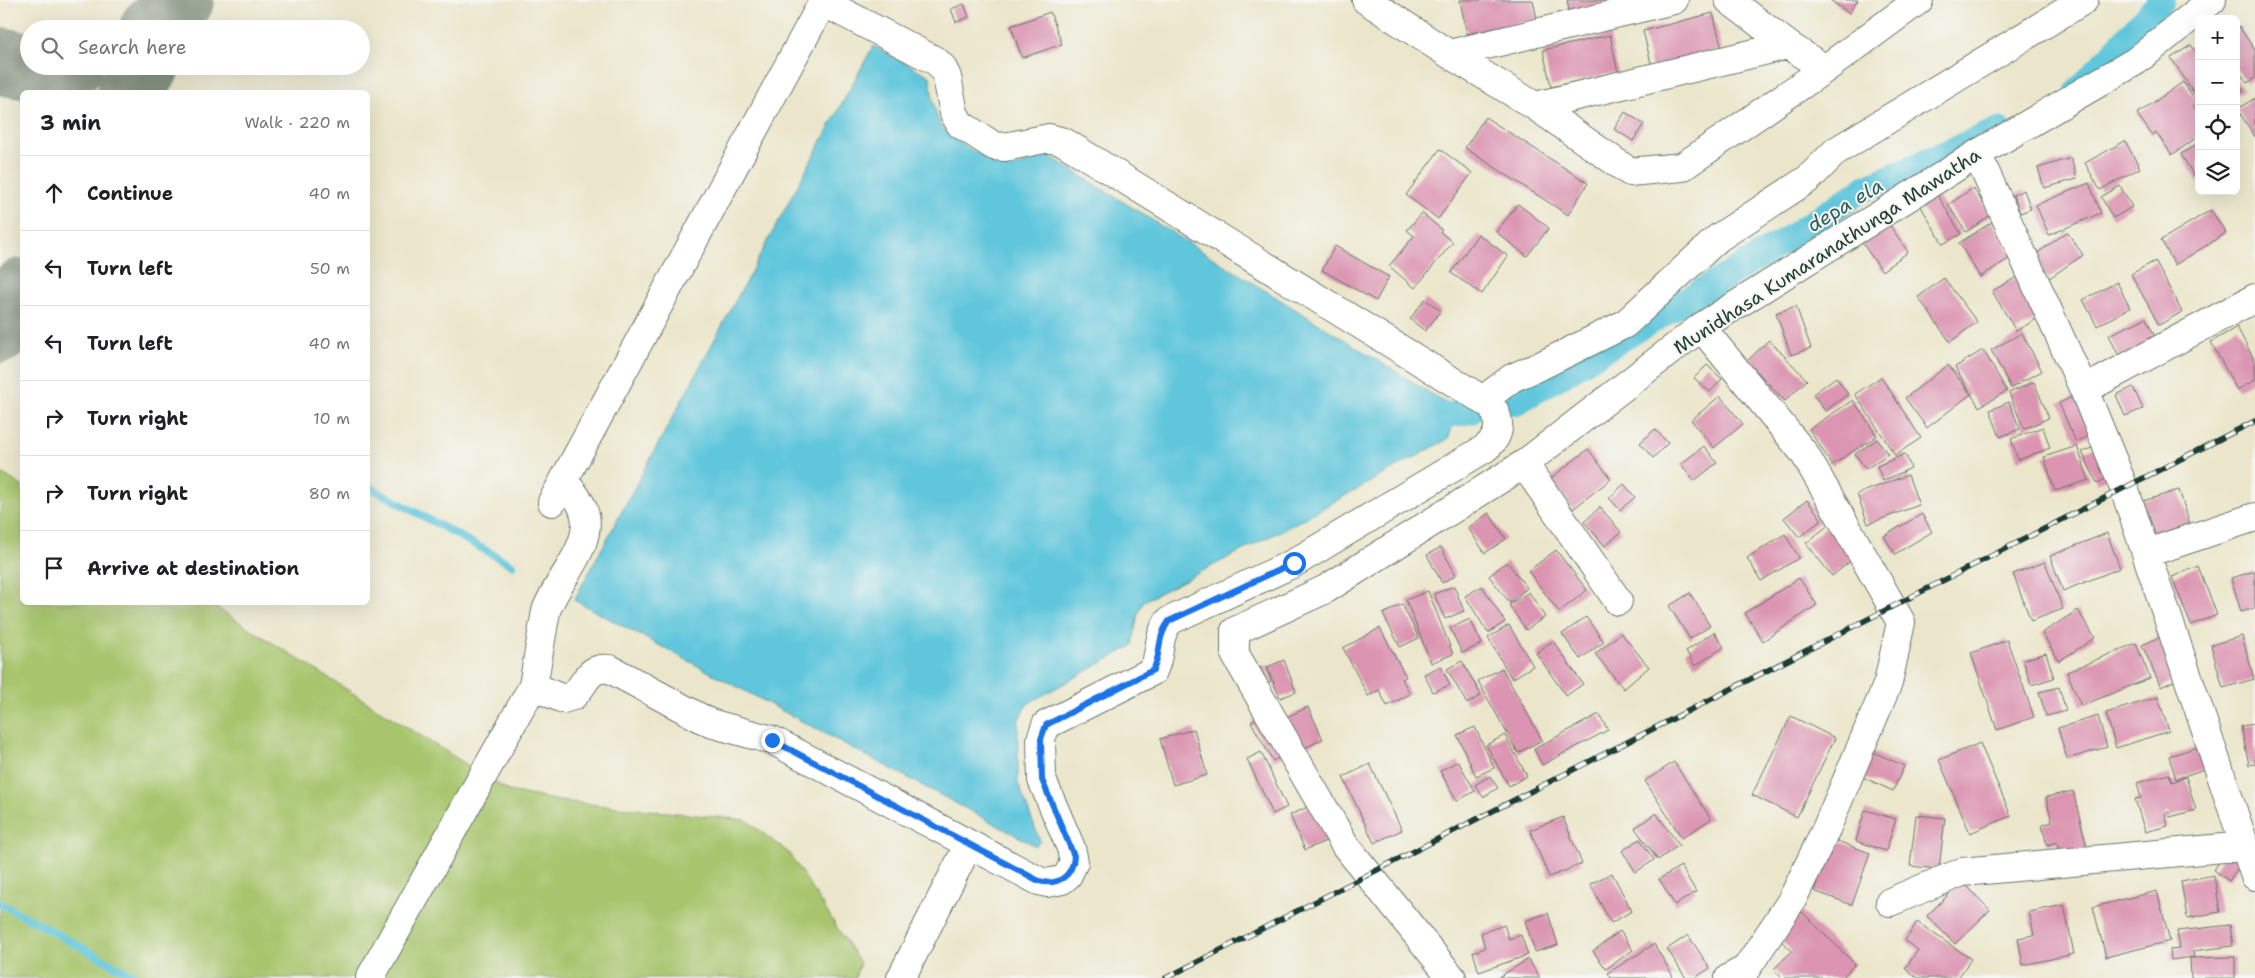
<!DOCTYPE html>
<meta charset="utf-8">
<style>
:root{--surface:#fff;--page:#f6f6f6;--text:#202124;--muted:#757577;--line:#e0e0e0}
body{margin:0;font-family:"Shantell Sans",sans-serif;background:var(--page);color:var(--text)}
.controls{position:absolute;right:15px;top:15px;display:grid;overflow:hidden;border-radius:8px;box-shadow:0 5px 20px #0002}
.controls button{width:45px;height:45px;display:grid;place-items:center;padding:0;border:0;border-bottom:1px solid var(--line);background:var(--surface);color:var(--text);font:25px sans-serif}
.stop{position:absolute;width:15px;height:15px;margin:-11px;border:4px solid #1a73e8;border-radius:50%;background:#fff}
.stop.end{background:#1a73e8;border-color:#fff;box-shadow:0 1px 5px #0008}
.list{margin:0;padding:0;list-style:none}
h2{display:flex;justify-content:space-between;align-items:center;height:65px;margin:0;padding:0 20px;font-size:21px}
h2 small{font-size:16px;font-weight:400;color:var(--muted)}
.list li{display:grid;grid-template-columns:32px 1fr auto;gap:15px;align-items:center;box-sizing:border-box;height:75px;padding:0 20px;border-top:1px solid var(--line)}
.list b{display:block;font-size:19px;white-space:nowrap}
.list em{font-size:16px;font-style:normal;color:var(--muted)}
.icon{flex:none;width:28px;height:28px;fill:none;stroke:currentColor;stroke-width:2;stroke-linecap:round;stroke-linejoin:round}
.map{position:relative;flex:none;width:2255px;height:978px;overflow:hidden}
.search{position:absolute;background:var(--surface);box-shadow:0 5px 20px #0002;left:20px;top:20px;width:350px;height:55px;display:flex;align-items:center;gap:12px;box-sizing:border-box;padding:0 18px;border-radius:28px;color:var(--muted);font-size:19px}
.panel{position:absolute;background:var(--surface);box-shadow:0 5px 20px #0002;left:20px;top:90px;width:350px;height:515px;border-radius:8px}
.map>svg:first-child{display:block}
</style>
<div class="map">
<svg width="2255" height="978" viewBox="0 0 2255 978">
<rect width="100%" height="100%" fill="#f6f6f2"/>
<filter id="ink" filterUnits="userSpaceOnUse"><feTurbulence type="fractalNoise" baseFrequency=".02" numOctaves="2"/><feDisplacementMap in="SourceGraphic" scale="10" xChannelSelector="R" yChannelSelector="G"/><feConvolveMatrix kernelMatrix="1 2 1 2 8 2 1 2 1" color-interpolation-filters="sRGB"/></filter>
<filter id="wash" filterUnits="userSpaceOnUse"><feTurbulence type="fractalNoise" baseFrequency=".0096" numOctaves="4" result="noise"/><feDisplacementMap in="SourceGraphic" scale="20" xChannelSelector="R" yChannelSelector="G"/><feGaussianBlur stdDeviation="1.12" result="paint"/><feColorMatrix in="noise" values="0 0 0 0 0 0 0 0 0 0 0 0 0 0 0 0 0 1.4 0 .05"/><feComposite in="paint" operator="in"/></filter>
<g filter="url(#wash)">
<rect width="100%" height="100%" fill="#ebe6cb"/>
<!-- green -->
<path fill="#a7c56c" stroke="#638150" d="M0,472L22,486V602L209,603L509,791L560,801L746,820L789,853L860,963L855,978H0Z"/>
<!-- water -->
<path fill="#5fc6dc" stroke="#3f8288" d="M873,46L930,76C932,91 933,111 941,125C948,139 994,165 1010,166C1023,167 1034,160 1046,154L1446,403C1453,416 1455,425 1448,439L1292,525L1144,601L1138,614L1132,646L1027,704L1019,719L1018,732V783L1040,841L1036,846L574,600Z"/>
<g fill="none" stroke-linecap="round" stroke-linejoin="round">
<!-- stream -->
<path stroke="#5fc6dc" stroke-width="8" d="M368,486L512,565
M0,903L138,978"/>
<!-- canal -->
<path stroke="#5fc6dc" stroke-width="26" d="M2078,91L2162,0
M1515,403L1778,245L1865,188L1999,130
M1418,421L1471,411"/>
<!-- taxiway -->
<path stroke="#859280" stroke-width="68" d="M153,29L162,22L180,0
M0,61L40,68L69,66
M131,92L146,66
M0,329L22,292"/>
</g>
<g id="blocks">
<!-- building -->
<path fill="#db94b1" d="M1460,0H1533L1537,19L1467,34Z
M1567,0H1613V1L1569,11Z
M1830,0H1858L1849,13Z
M964,4L969,17L956,22L951,9Z
M1050,12L1062,44L1022,58L1011,26Z
M1713,13L1722,49L1652,67L1643,31Z
M2239,27L2255,50V78L2247,83L2236,67V29Z
M1610,35L1618,72L1551,87L1543,50Z
M2191,45L2199,56V89L2194,93L2171,58Z
M2236,79L2244,91L2236,95Z
M2183,82L2198,103L2193,106L2199,114V136L2172,155L2156,132L2152,135L2137,114Z
M2255,98V137L2237,109Z
M1625,112L1644,124L1633,141L1614,129Z
M1485,117L1588,183L1568,215L1465,148Z
M2125,141L2140,168L2100,190L2085,163Z
M2199,143V184L2181,154Z
M1440,149L1472,173L1438,219L1406,195Z
M2071,158L2077,179L2044,188L2038,168Z
M2089,183L2101,213L2049,235L2036,205Z
M2120,186L2132,207L2113,218L2101,197Z
M1973,188L1991,215L1966,232L1948,205Z
M2024,190L2031,209L2020,213L2013,195Z
M1937,194L1961,234L1943,244L1920,205Z
M1518,204L1549,228L1527,256L1496,232Z
M2211,210L2226,233L2175,265L2161,240Z
M1422,213L1442,230L1440,232L1453,242L1415,288L1389,266L1414,236L1407,230Z
M1887,221L1908,252L1882,271L1860,240Z
M1992,222L2013,256L1980,277L1959,243Z
M2067,232L2083,255L2048,279L2032,257Z
M1478,234L1508,256L1482,294L1451,273Z
M1335,246L1389,277L1376,301L1322,270Z
M2155,261L2182,312L2159,325L2131,274Z
M2017,277L2040,317L2016,331L1992,291Z
M1944,278L1977,322L1950,342L1918,297Z
M2117,282L2130,308L2097,326L2083,300Z
M1425,299L1441,311L1425,331L1410,319Z
M1796,306L1811,348L1791,355L1776,313Z
M2146,318L2158,343L2121,361L2109,335Z
M2237,327L2255,361V380L2237,390L2211,342Z
M2022,333L2042,371L2011,388L1991,350Z
M1769,340L1807,380L1785,401L1747,361Z
M1983,350L2007,391L1979,407L1955,367Z
M1707,365L1722,379L1710,392L1694,378Z
M1948,365L1971,394L1927,428L1905,398Z
M1836,377L1848,394L1825,411L1813,394Z
M1881,377L1921,438L1895,455L1855,394Z
M2034,382L2049,418L2024,429L2009,393Z
M2133,387L2143,409L2125,416L2116,395Z
M2081,393L2098,432L2076,442L2059,403Z
M1720,396L1743,424L1714,448L1691,420Z
M1853,400L1877,436L1832,465L1809,429Z
M2009,402L2020,429L2000,437L1990,410Z
M2043,427L2050,448L2018,460L2011,439Z
M1655,429L1668,443L1653,458L1640,443Z
M1877,439L1888,454L1866,469L1855,454Z
M2101,444L2115,475L2097,483L2082,452Z
M1704,446L1717,463L1694,481L1681,464Z
M2077,446L2089,480L2055,491L2044,457Z
M1588,449L1611,479L1573,509L1550,479Z
M1905,454L1911,468L1883,481L1877,466Z
M1908,475L1919,505L1868,524L1857,494Z
M1624,484L1635,497L1620,510L1609,498Z
M2179,490L2190,524L2151,536L2140,502Z
M1807,500L1822,520L1799,537L1784,518Z
M1600,507L1621,532L1605,546L1584,522Z
M1489,513L1506,539L1485,553L1468,528Z
M1922,514L1932,532L1895,554L1884,536Z
M1831,523L1857,556L1832,576L1806,543Z
M2107,533L2120,568L2063,591L2050,556Z
M1785,534L1799,558L1761,581L1747,558Z
M1441,547L1456,575L1442,583L1427,555Z
M1556,550L1587,590L1559,612L1528,571Z
M1507,562L1527,588L1510,603L1489,576Z
M2045,562L2063,609L2031,621L2013,574Z
M2198,566L2217,615L2191,625L2172,577Z
M2255,571V608L2241,612L2231,578Z
M1799,578L1817,605L1763,641L1745,613Z
M1454,586L1464,611L1445,619L1434,594Z
M1482,586L1505,622L1488,633L1465,596Z
M1428,591L1453,654L1431,663L1406,600Z
M1529,592L1545,617L1526,630L1509,605Z
M1690,593L1710,626L1690,639L1669,606Z
M1402,604L1419,638L1400,647L1383,614Z
M2078,610L2095,638L2059,661L2042,633Z
M1586,617L1604,642L1580,659L1562,634Z
M1470,619L1482,644L1462,653L1450,628Z
M1509,625L1533,666L1512,679L1488,638Z
M1380,628L1406,677L1402,679L1410,694L1387,706L1379,690L1368,696L1343,648Z
M1714,632L1724,647L1695,666L1686,651Z
M1621,633L1649,667L1624,689L1595,654Z
M2166,634L2185,676L2161,687L2142,645Z
M2242,636L2254,679L2223,688L2211,645Z
M2007,640L2034,717L1997,730L1971,653Z
M1553,641L1583,684L1566,696L1536,653Z
M2136,643L2150,678L2081,706L2067,672Z
M2046,653L2054,678L2031,685L2023,660Z
M1284,660L1296,692L1280,698L1267,667Z
M1462,661L1481,695L1467,704L1447,669Z
M1265,666L1271,681L1258,686L1252,671Z
M1441,666L1450,685L1433,692L1424,674Z
M1502,668L1542,740L1518,753L1478,681Z
M2059,687L2066,711L2046,716L2039,692Z
M2158,697L2169,731L2116,748L2106,713Z
M1308,707L1323,739L1300,750L1285,718Z
M1264,714L1286,754L1273,761L1251,722Z
M1599,714L1608,730L1542,765L1534,749Z
M1791,716L1835,738L1797,817L1752,795Z
M2098,716L2107,747L2067,759L2058,728Z
M2255,724V764L2249,765L2241,726Z
M1475,727L1494,768L1476,776L1457,735Z
M1194,729L1207,775L1173,785L1160,739Z
M1505,735L1527,776L1509,786L1486,745Z
M1980,743L2011,816L1970,833L1939,760Z
M2198,747L2204,769L2176,779L2169,756Z
M1867,749L1904,766L1893,791L1856,774Z
M1261,752L1287,807L1273,814L1247,759Z
M1458,761L1475,791L1457,801L1440,771Z
M1674,762L1711,819L1682,838L1645,781Z
M1370,764L1402,830L1374,843L1343,777Z
M2169,774L2172,782L2186,777L2196,810L2170,817L2169,812L2165,814L2168,826L2145,832L2135,799L2141,798L2137,783Z
M1490,776L1498,788L1483,797L1475,785Z
M2073,791L2087,848L2060,855L2057,842L2047,845L2042,825L2052,822L2046,797Z
M1312,805L1328,840L1305,850L1290,815Z
M1865,810L1896,819L1886,851L1856,841Z
M1656,813L1679,845L1658,860L1635,828Z
M1916,815L1945,818L1939,869L1910,866Z
M1563,817L1582,864L1549,877L1530,830Z
M1640,839L1654,860L1636,872L1622,851Z
M1832,839L1870,853L1852,905L1814,891Z
M2228,849L2244,859L2229,881L2214,870Z
M1681,866L1696,892L1675,905L1659,879Z
M1612,873L1632,911L1611,923L1590,884Z
M2214,875L2220,912L2187,918L2181,881Z
M1962,881L1990,910L1955,944L1927,916Z
M2157,891L2170,941L2106,957L2093,907Z
M2064,905L2074,954L2023,965L2018,938L2034,935L2029,912Z
M1802,912L1855,964L1842,978H1783L1774,969L1792,951L1777,937Z
M1548,913L1558,945L1535,952L1525,921Z
M1917,922L1971,959L1958,978H1918L1905,969L1918,950L1905,941Z
M1504,925L1509,939L1521,935L1528,955L1479,972L1473,952L1485,948L1481,933Z
M2230,925L2233,946L2193,951L2194,957L2171,960L2170,949L2180,948L2177,931Z
M1620,931L1633,950L1606,969L1593,951Z
M1688,935L1710,968L1695,978H1686L1667,949Z
M1654,944L1673,976L1670,978H1611L1608,973Z
M2235,957V978H2191L2190,958Z
M1528,959L1540,978H1498Z"/>
</g>
</g>
<g filter="url(#ink)">
<use href="#blocks" fill-opacity="0" stroke="#667869" stroke-width="1"/>
<g fill="none" stroke-linecap="round" stroke-linejoin="round">
<defs>
<path id="minor" d="M1366,0L1449,54L1535,106L1630,172L1682,167L1825,69L1919,0
M1729,0L1788,45L1825,69
M1449,54L1674,0
M1535,106L1788,45
M1977,154L2084,390L2124,488L2255,876
M1701,327L1804,453L1901,622L1888,683L1827,827L1792,900L1746,969L1729,978
M2084,390L2255,298
M1483,400L1512,378L1542,365L1625,324L1718,238L1808,179L1836,151L2084,0
M1524,464L1618,601
M552,502L824,0
M2147,553L2255,517
M533,686L563,699L573,696C587,683 587,666 610,669L710,723L772,740L1039,881L1047,883L1062,880L1068,875L1074,862L1071,848L1042,780L1041,739L1046,725L1153,671C1162,653 1156,639 1169,621L1294,563L1484,449C1501,437 1502,421 1491,405L1064,142L1049,138L1005,147L994,146L960,124L954,113L947,77L942,67L936,61L823,2
M1890,902L1962,872L2245,846
M370,978L533,686L546,611C556,581 597,542 583,509C580,499 570,489 564,481
M901,978L969,844
M1452,978L1345,845L1235,654V631L1326,589L1524,464L1701,327L1977,154L2136,61L2212,0"/>
</defs>
<!-- minor casing -->
<use href="#minor" stroke="#667869" stroke-width="30"/>
<!-- minor -->
<use href="#minor" stroke="#fff" stroke-width="28"/>
<defs>
<path id="rail" d="M1166,978L2255,421"/>
</defs>
<!-- rail casing -->
<use href="#rail" stroke="#1f3d34" stroke-width="5.5"/>
<!-- rail -->
<use href="#rail" stroke="#f6f6f2" stroke-width="4" stroke-dasharray="11" stroke-linecap="butt"/>
</g>
</g>
<g fill="none" stroke-linecap="round" stroke-linejoin="round" filter="url(#ink)">
<!-- route -->
<path stroke="#1a73e8" stroke-width="6" d="M772,740L1039,881C1058,886 1073,876 1074,856L1042,780L1041,739L1046,725L1153,670C1162,653 1156,639 1169,621L1294,563"/>
</g>
<g text-anchor="middle" dominant-baseline="central" stroke-width="4" stroke-linejoin="round" paint-order="stroke">
<!-- street labels -->
<g font-size="19" fill="#1f3d34" stroke="#f6f6f2">
<text transform="translate(1827 251) rotate(-33)">Munidhasa Kumaranathunga Mawatha</text>
</g>
<!-- water labels -->
<g font-size="20" font-style="italic" fill="#2f5f5e" stroke="#f6f6f2">
<text transform="translate(1845 205) rotate(-31)">depa ela</text>
</g>
</g>
</svg>
<div class="controls">
<button>+</button>
<button>−</button>
<button><svg class="icon" aria-label="locate" viewBox="0 0 24 24"><circle cx="12" cy="12" r="6"/><path d="M12 2v4M12 18v4M2 12h4M18 12h4"/></svg></button>
<button><svg class="icon" aria-label="layers" viewBox="0 0 24 24"><path d="M12 4l9 5-9 5-9-5zM3 14l9 5 9-5"/></svg></button>
</div>
<div class="stop" style="left:1294px;top:563px"></div>
<div class="stop end" style="left:772px;top:740px"></div>
<div class="search"><svg class="icon" aria-label="search" viewBox="0 0 24 24"><circle cx="10" cy="10" r="6"/><path d="M15 15l6 6"/></svg>Search here</div>
<section class="panel">
<h2>3 min<small>Walk · 220 m</small></h2>
<ul class="list">
<li><svg class="icon" aria-label="ahead" viewBox="0 0 24 24"><path d="M12 20V5M6 11l6-6 6 6"/></svg><div><b>Continue</b></div><em>40 m</em></li>
<li><svg class="icon" aria-label="left" viewBox="0 0 24 24"><path d="M17 20v-9H6M10 6l-5 5 5 5"/></svg><div><b>Turn left</b></div><em>50 m</em></li>
<li><svg class="icon" aria-label="left" viewBox="0 0 24 24"><path d="M17 20v-9H6M10 6l-5 5 5 5"/></svg><div><b>Turn left</b></div><em>40 m</em></li>
<li><svg class="icon" aria-label="right" viewBox="0 0 24 24"><path d="M7 20v-9h11M14 6l5 5-5 5"/></svg><div><b>Turn right</b></div><em>10 m</em></li>
<li><svg class="icon" aria-label="right" viewBox="0 0 24 24"><path d="M7 20v-9h11M14 6l5 5-5 5"/></svg><div><b>Turn right</b></div><em>80 m</em></li>
<li><svg class="icon" aria-label="arrive" viewBox="0 0 24 24"><path d="M6 21V4h12l-3 4 3 4H6"/></svg><div><b>Arrive at destination</b></div></li>
</ul>
</section>
</div>
